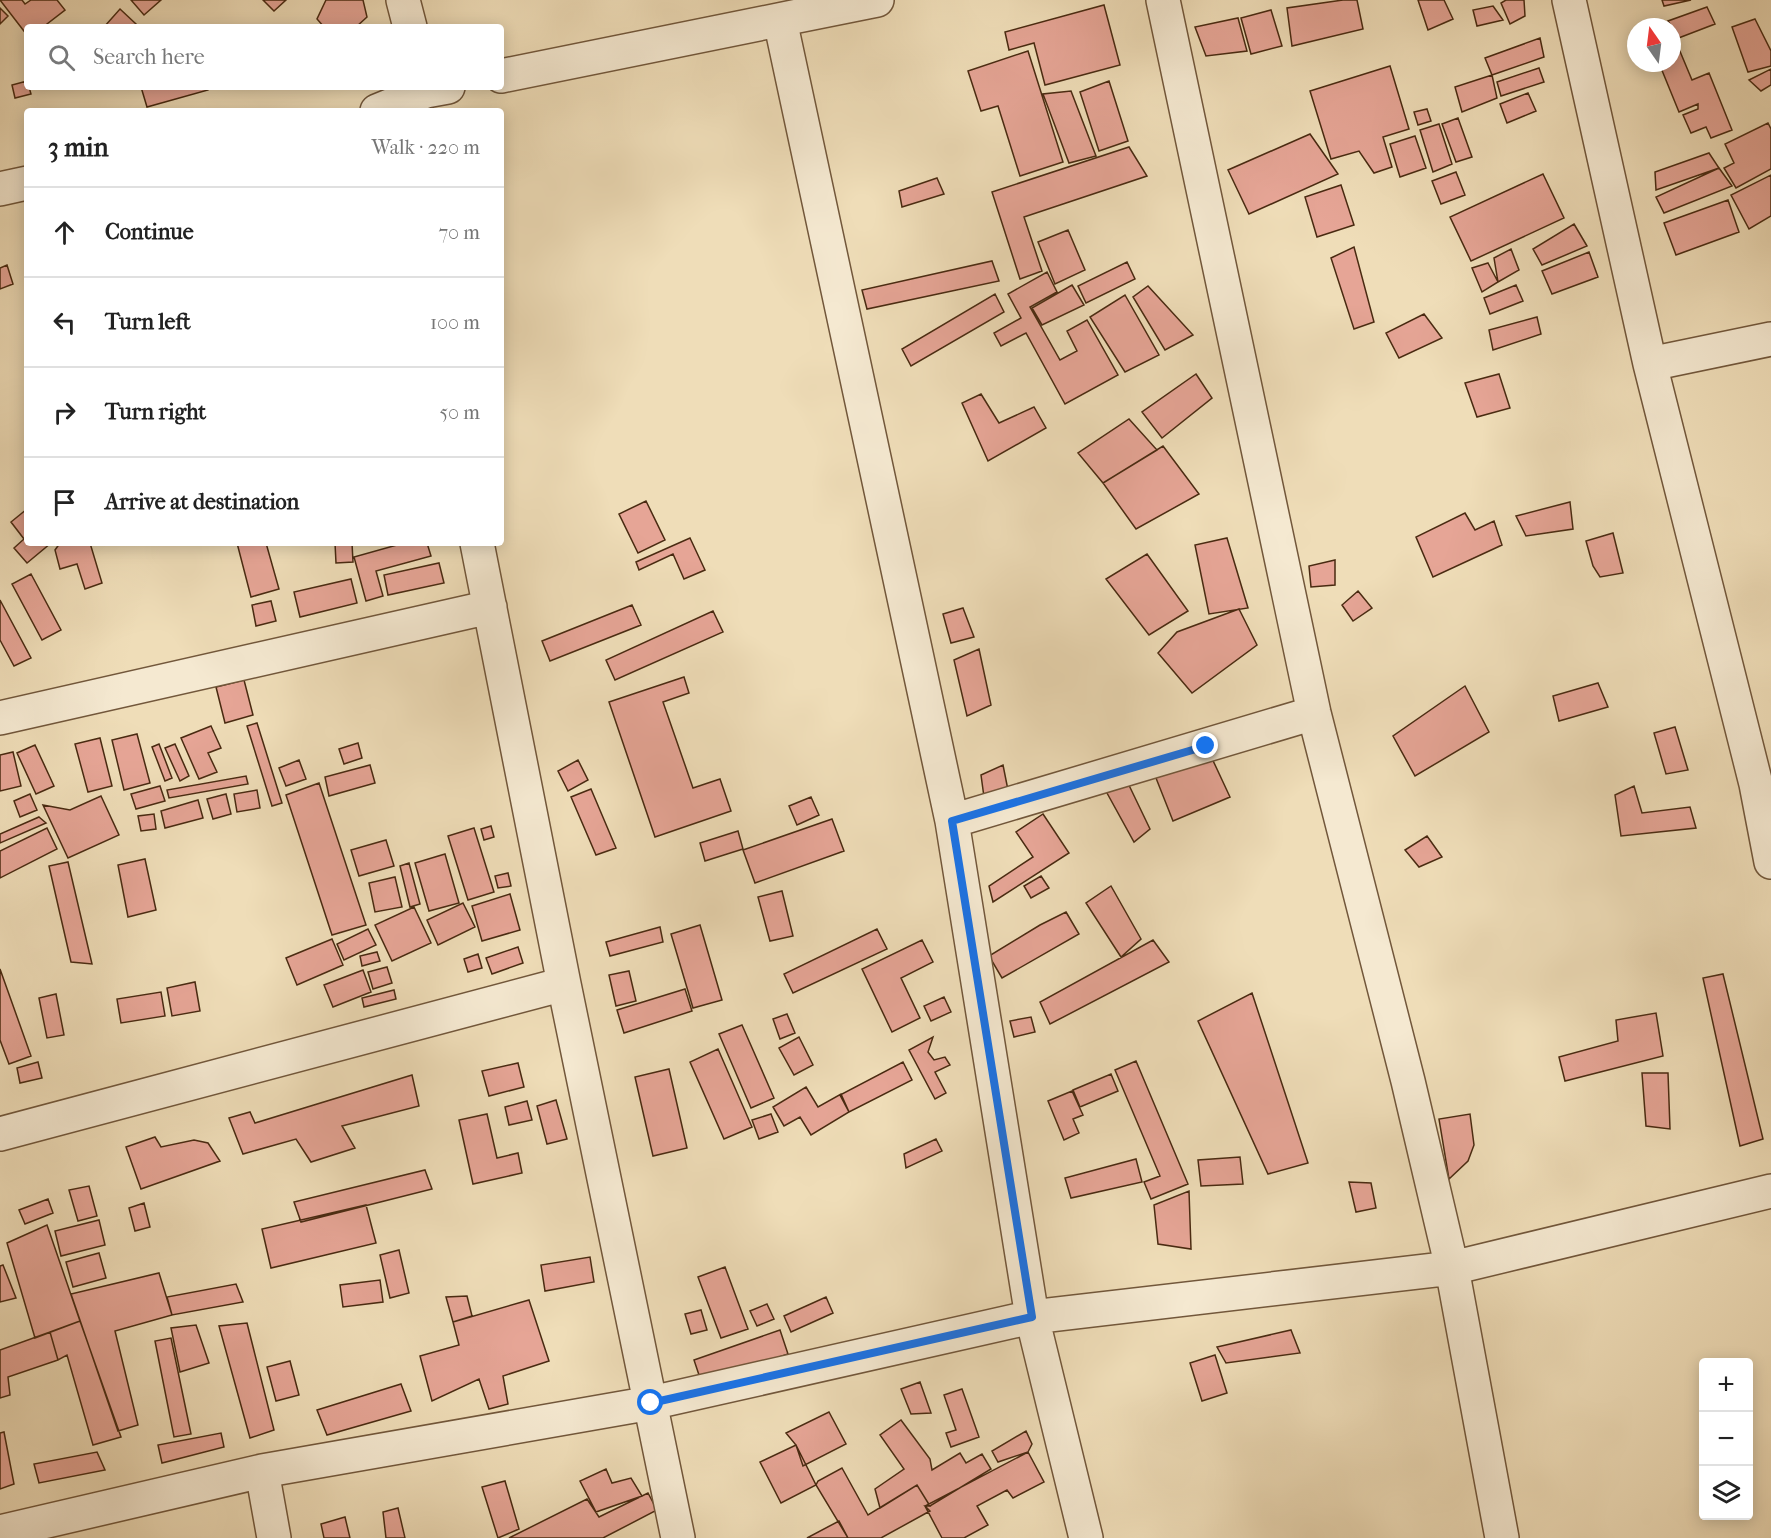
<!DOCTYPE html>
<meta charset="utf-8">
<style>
:root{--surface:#fff;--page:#f6f6f6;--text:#222;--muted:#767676;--line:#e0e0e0}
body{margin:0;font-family:"IM FELL French Canon",serif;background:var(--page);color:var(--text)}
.controls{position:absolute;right:18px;bottom:18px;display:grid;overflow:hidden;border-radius:6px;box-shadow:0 3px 15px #0003}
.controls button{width:54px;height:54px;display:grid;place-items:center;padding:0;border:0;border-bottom:2px solid var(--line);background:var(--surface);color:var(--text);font:30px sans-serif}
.compass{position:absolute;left:1627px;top:18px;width:54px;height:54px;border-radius:50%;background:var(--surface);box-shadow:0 3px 15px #0003;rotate:346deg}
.stop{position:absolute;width:18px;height:18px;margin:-14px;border:4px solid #1a73e8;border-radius:50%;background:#fff}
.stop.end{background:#1a73e8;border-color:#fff;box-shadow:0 2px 6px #0008}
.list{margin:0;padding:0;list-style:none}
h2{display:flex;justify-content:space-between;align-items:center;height:78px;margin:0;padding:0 24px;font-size:26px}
h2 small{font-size:20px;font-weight:400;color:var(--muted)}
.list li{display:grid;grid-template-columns:39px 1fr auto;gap:18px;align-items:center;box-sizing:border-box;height:90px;padding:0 24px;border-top:2px solid var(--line)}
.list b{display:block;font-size:22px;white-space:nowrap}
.list em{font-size:20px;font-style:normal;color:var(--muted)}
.icon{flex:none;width:33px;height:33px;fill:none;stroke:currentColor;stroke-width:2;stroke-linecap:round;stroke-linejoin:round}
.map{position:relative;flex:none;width:1771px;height:1538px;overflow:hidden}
.search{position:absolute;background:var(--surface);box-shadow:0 3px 15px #0003;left:24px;top:24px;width:480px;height:66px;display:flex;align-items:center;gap:15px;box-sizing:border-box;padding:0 21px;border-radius:6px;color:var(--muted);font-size:22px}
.panel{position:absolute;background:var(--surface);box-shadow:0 3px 15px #0003;left:24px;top:108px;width:480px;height:438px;border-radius:6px}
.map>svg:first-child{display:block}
</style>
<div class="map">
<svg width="1771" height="1538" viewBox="0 0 1771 1538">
<rect width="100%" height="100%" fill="#efddb8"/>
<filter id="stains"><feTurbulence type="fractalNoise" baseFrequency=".00333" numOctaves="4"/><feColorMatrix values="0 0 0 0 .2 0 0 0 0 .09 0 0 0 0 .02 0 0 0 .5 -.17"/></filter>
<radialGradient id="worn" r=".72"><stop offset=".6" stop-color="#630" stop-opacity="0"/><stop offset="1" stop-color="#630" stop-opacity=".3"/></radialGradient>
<!-- building -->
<path fill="#e6a596" stroke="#492a11" stroke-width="1.5" d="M0,0H22L25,4L31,0H57L65,10L43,27H27V35Z
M131,0H161L144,15Z
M263,0H286L274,11Z
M326,0H363L367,17L356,27H324L317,19Z
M1343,0H1357L1363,29L1292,46L1287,8Z
M1418,0H1444L1453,19L1428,30Z
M1506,0H1524L1525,16L1510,24L1501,3Z
M1662,0H1691L1664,6Z
M1104,5L1120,65L1045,85L1034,43L1009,50L1005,32Z
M1493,6L1503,20L1477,26L1473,10Z
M1707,7L1715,24L1676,39L1672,27L1668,21Z
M0,8L8,16L0,24Z
M120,9L136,24L133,27H104Z
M1271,10L1282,46L1251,54L1241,18Z
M1238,18L1247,51L1206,56L1195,27Z
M1755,19L1771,51V66L1748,72L1732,27Z
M1540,38L1544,57L1492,75L1485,58Z
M1679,49L1692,80L1709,73L1732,130L1711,138L1706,127L1691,133L1683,115L1698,109V104L1679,112L1659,63H1672V52Z
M1028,51L1063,162L1020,176L998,106L981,111L968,71Z
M1390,66L1409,129L1383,137L1392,167L1374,173L1359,151L1331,159L1310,91Z
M1539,68L1544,82L1501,96L1497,82Z
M1771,69V85L1761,91L1749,80Z
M1492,75L1497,98L1462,112L1455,87Z
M27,81V87H29L31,94L15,98L12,85Z
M1109,81L1128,141L1099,151L1080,92Z
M141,87H208V90L147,107Z
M1071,91L1096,156L1069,163L1043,94Z
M1528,93L1536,111L1507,123L1500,104Z
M1427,109L1431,121L1418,125L1414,112Z
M1458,118L1472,157L1456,162L1442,124Z
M1768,123L1771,129V169L1736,188L1724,168L1734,163L1725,144Z
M1439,124L1452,164L1433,172L1420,130Z
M1310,134L1338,174L1249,214L1228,170Z
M1415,136L1426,168L1400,177L1390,144Z
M1129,147L1147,176L1024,217L1042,271L1020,279L992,192Z
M1709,153L1719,168L1656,190L1655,172Z
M1719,168L1732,186L1664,213L1656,197Z
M1456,172L1465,195L1441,204L1432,181Z
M1543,174L1564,218L1471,261L1450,217Z
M1771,175V216L1749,229L1731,195Z
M937,178L944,194L902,207L899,191Z
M1341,185L1354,225L1317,237L1305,197Z
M1728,200L1739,232L1676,255L1664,223Z
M1574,224L1587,246L1542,265L1533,249Z
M1068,230L1085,270L1055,284L1038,242Z
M1354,247L1374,322L1354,329L1331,258Z
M1511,249L1519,270L1498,282L1494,258Z
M1589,252L1598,277L1552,294L1542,271Z
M992,261L999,281L867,309L862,290Z
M1127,262L1135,279L1086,303L1078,286Z
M1488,263L1498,282L1482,292L1472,268Z
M7,265L13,284L0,289V268Z
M1047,272L1057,292L1030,307L1060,360L1077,351L1067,331L1087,320L1118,375L1065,404L1026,333L1001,346L994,333L1021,318L1008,294Z
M1072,285L1084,305L1042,325L1032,308Z
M1516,285L1523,301L1490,314L1484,298Z
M1148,286L1193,335L1165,350L1133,297Z
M995,294L1004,312L911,366L902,349Z
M1125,295L1159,355L1125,372L1090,317Z
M1424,314L1442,338L1399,358L1386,333Z
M1537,317L1541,334L1493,350L1489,330Z
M1196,374L1212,398L1162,438L1142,412Z
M1499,374L1510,408L1477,417L1465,383Z
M981,394L999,423L1034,407L1046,428L988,461L962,403Z
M1129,419L1157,450L1103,483L1078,453Z
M1163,446L1199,494L1136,529L1103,483Z
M646,501L665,540L638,553L619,514Z
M1570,502L1573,529L1526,536L1516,516Z
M27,509V543H51L27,563L14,548L24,539L11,522Z
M1465,513L1475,530L1494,521L1502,545L1433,577L1416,537Z
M1613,533L1623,573L1600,577L1593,566L1586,541Z
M690,538L705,570L684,579L673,554L639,570L636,562Z
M1227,538L1248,608L1209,614L1195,545Z
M60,543H90L102,583L85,589L77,564L60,569L55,550Z
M237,543H266L279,589L251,597Z
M335,543H352L353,562L336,563Z
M404,543H427L431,556L376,571L383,596L366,601L354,557Z
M1147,554L1188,611L1149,635L1106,579Z
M1335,560V585L1311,587L1309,566Z
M439,563L444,583L388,595L384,575Z
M31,574L61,630L42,640L12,584Z
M351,579L357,603L300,617L294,592Z
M1358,591L1372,608L1353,621L1342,605Z
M0,600L31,658L14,666L0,640Z
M271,601L276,621L256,626L252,605Z
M632,605L641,625L550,661L542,641Z
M963,608L974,637L951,643L943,614Z
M1239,609L1257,645L1192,693L1158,653L1177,632Z
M713,611L723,632L615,680L606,660Z
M979,649L991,705L967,716L954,660Z
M684,677L689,693L663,702L693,788L720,779L731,811L655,837L609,702Z
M244,680L253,715L225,723L216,687Z
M1598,683L1608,707L1559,721L1553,696Z
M1465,686L1489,732L1415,776L1393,736Z
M257,723L282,803L272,806L247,726Z
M211,726L221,748L208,753L217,772L199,779L181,738Z
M1675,727L1688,770L1666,774L1654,733Z
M137,734L150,783L124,790L112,740Z
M100,738L112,786L88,792L75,744Z
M358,743L362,758L344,764L339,749Z
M159,744L172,778L165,781L152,747Z
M175,744L189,776L180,781L165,748Z
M35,745L54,786L36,794L17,753Z
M13,752L21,786L0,791V755Z
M1209,752L1230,797L1173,821L1154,773Z
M299,760L306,779L286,786L279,768Z
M578,760L588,780L568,791L558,771Z
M370,765L375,783L329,796L325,777Z
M1003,765L1008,790L984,797L981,775Z
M246,776L248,784L169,798L167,790Z
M1126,779L1150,829L1134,842L1107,793Z
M319,783L366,925L332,935L286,795Z
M160,786L165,801L136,809L131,794Z
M1634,786L1642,813L1690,807L1696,828L1621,836L1615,795Z
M591,789L616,848L596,855L571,797Z
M257,790L260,808L237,812L234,794Z
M30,794L37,810L20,817L14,801Z
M226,794L231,814L213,819L207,799Z
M101,796L119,835L68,858L43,805L70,810Z
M811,797L819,815L797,825L789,806Z
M198,800L203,818L165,828L161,811Z
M154,814L156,829L141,831L138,816Z
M1043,814L1069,853L993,902L989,886L1033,857L1016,832Z
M39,817L46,823L0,843V834Z
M832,819L844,851L755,883L743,850Z
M491,826L494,837L484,840L481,829Z
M47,828L57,849L0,878V851Z
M474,828L494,892L468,900L448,836Z
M738,831L743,849L705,861L700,843Z
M1427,836L1442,857L1419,867L1405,850Z
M386,840L394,866L359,876L351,850Z
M445,854L459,903L429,911L415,863Z
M145,859L156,910L128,917L118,865Z
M68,862L92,964L71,962L49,866Z
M409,863L420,904L410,907L400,866Z
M508,873L511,886L498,888L495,876Z
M1041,876L1049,888L1031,898L1024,886Z
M395,877L402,907L375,912L369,883Z
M1111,886L1141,939L1121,957L1086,903Z
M782,891L793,936L770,941L758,897Z
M510,894L520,930L482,941L472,906Z
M463,903L475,927L438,945L427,920Z
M414,907L431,943L392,961L375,925Z
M1066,912L1079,934L1002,978L989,956L1040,925Z
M700,925L722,1000L693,1008L671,934Z
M660,927L663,942L610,956L606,942Z
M368,929L376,945L344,960L337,944Z
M877,929L887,949L793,993L784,974Z
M332,939L343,965L297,985L286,958Z
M922,940L933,962L901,978L920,1018L892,1032L862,969Z
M1153,940L1169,962L1050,1024L1040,1002Z
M518,947L523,963L492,974L486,958Z
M377,952L380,961L362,966L360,956Z
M478,954L482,968L468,972L464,959Z
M387,967L392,983L373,989L368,972Z
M0,969L31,1056L9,1064L0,1040Z
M363,970L371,992L333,1007L324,985Z
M629,971L636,1001L616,1006L609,975Z
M1723,974L1763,1139L1740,1146L1703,978Z
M195,982L200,1011L172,1016L167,988Z
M685,989L692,1011L624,1033L617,1010Z
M394,990L396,999L364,1007L362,998Z
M161,992L165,1016L121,1023L117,999Z
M1252,993L1308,1163L1268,1174L1198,1021Z
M56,994L64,1035L47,1038L39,998Z
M944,997L951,1012L931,1021L924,1006Z
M1656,1013L1663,1056L1565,1081L1559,1057L1618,1041L1616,1020Z
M787,1014L795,1033L780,1039L773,1019Z
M1031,1017L1035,1032L1014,1037L1010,1021Z
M742,1025L774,1098L751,1108L719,1034Z
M799,1037L813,1065L794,1075L779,1048Z
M933,1037L928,1052L934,1060L945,1057L950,1065L935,1072L946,1093L935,1099L909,1050Z
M718,1049L752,1127L724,1139L690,1062Z
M1136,1061L1188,1184L1151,1199L1144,1182L1160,1176L1115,1070Z
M38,1062L42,1078L20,1083L17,1068Z
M903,1062L912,1080L849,1112L840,1095Z
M518,1063L524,1087L489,1096L482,1071Z
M669,1069L687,1148L653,1156L635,1077Z
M1642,1073H1668L1670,1129L1646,1126Z
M1111,1074L1118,1091L1080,1107L1073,1090Z
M412,1075L419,1106L342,1126L355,1148L311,1162L296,1139L243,1154L229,1118L250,1112L255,1123Z
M806,1087L818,1107L841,1094L849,1112L811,1135L800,1117L784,1126L773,1107Z
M1072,1091L1083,1115L1073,1119L1079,1133L1064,1140L1048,1101Z
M556,1100L567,1139L547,1144L537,1106Z
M527,1101L532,1120L509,1125L505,1107Z
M487,1114L497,1158L518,1153L522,1173L473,1184L459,1120Z
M771,1114L778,1132L759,1139L752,1120Z
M1470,1114L1474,1145L1468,1161L1449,1179L1439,1119Z
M155,1137L161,1147L194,1140L208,1143L220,1161L141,1189L126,1147Z
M936,1139L942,1151L906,1168L904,1154Z
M1240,1157L1243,1184L1201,1186L1198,1160Z
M1136,1159L1142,1182L1071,1198L1065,1178Z
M425,1170L432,1189L301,1222L294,1202Z
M1349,1182L1371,1183L1376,1208L1356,1212Z
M89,1186L97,1216L78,1221L69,1190Z
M1189,1191L1191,1249L1158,1244L1154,1205Z
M48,1199L53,1213L25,1224L19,1210Z
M144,1203L150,1227L135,1231L129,1208Z
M366,1205L376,1243L271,1268L262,1229Z
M99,1220L105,1245L61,1256L55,1231Z
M47,1225L80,1321L35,1338L7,1243Z
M399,1250L409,1293L390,1298L380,1255Z
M99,1253L106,1278L73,1287L66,1262Z
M590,1257L594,1282L545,1291L541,1265Z
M3,1265L16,1298L0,1302V1266Z
M725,1267L748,1329L721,1338L698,1277Z
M159,1273L172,1315L115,1331L138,1425L118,1431L71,1294Z
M380,1280L383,1302L343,1307L340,1285Z
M236,1284L243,1302L172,1315L167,1297Z
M467,1296L472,1316L453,1322L446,1297Z
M826,1297L833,1313L791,1332L784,1316Z
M529,1300L549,1361L503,1376L508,1404L489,1409L479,1379L432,1401L420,1356L459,1345L453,1322Z
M767,1304L774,1319L757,1326L750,1311Z
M701,1310L707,1330L691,1334L685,1314Z
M80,1321L121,1437L93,1445L67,1355L58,1360L50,1332Z
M247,1323L274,1430L250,1438L219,1326Z
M196,1325L209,1363L180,1372L171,1328Z
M780,1330L788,1354L702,1384L694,1360Z
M1291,1330L1300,1353L1226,1363L1217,1347Z
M50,1332L58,1360L8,1377L10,1395L0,1398V1350Z
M171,1338L191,1434L174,1437L155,1341Z
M1215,1355L1227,1393L1202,1401L1190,1363Z
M290,1361L299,1395L276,1401L267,1367Z
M920,1382L931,1413L911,1414L901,1389Z
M401,1384L411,1411L327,1435L317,1410Z
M962,1389L979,1437L951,1447L946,1433L956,1430L944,1395Z
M829,1412L846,1444L803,1466L796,1445L786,1433Z
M901,1420L930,1459L932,1470L960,1453L966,1463L982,1454L991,1469L930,1506L917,1485L880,1508L875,1489L904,1469L880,1435Z
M1026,1431L1032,1444L1028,1452L998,1462L992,1451Z
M4,1432L14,1484L0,1489V1433Z
M221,1433L224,1447L162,1463L158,1445Z
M796,1445L816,1485L781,1503L760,1462Z
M97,1452L105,1470L39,1483L34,1464Z
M1028,1452L1044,1482L1013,1498L1007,1490L977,1506L988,1525L964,1538H942L925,1506Z
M842,1468L868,1515L917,1485L930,1506H925L930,1511L881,1538H848L816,1485L818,1481Z
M606,1469L612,1483L631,1478L642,1496L596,1512L580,1481Z
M505,1481L519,1529L498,1538L482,1487Z
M648,1493L657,1510L603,1538H509L587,1499L599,1517Z
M398,1508L405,1538H386L383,1512Z
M345,1517L350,1538H324L321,1524Z
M839,1521L848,1538H807Z"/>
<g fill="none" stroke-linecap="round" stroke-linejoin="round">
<defs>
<path id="minor" d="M403,0L410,27
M1163,0L1314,713L1408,1081L1452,1268L1502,1538
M1569,0L1650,364L1756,784L1771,862
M780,20L952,821L1032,1317L1086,1538
M501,76L877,0
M377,111L426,91L448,87
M0,189L27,183
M1650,364L1771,339
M477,543L564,984L678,1538
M0,718L490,607
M952,821L1314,713
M0,1134L564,984
M262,1471L274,1538
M0,1532L262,1471L651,1403L1032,1317L1452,1268L1771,1191"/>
</defs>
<!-- minor casing -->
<use href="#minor" stroke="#72573b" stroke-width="36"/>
<!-- minor -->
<use href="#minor" stroke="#f5e9d1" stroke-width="33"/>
</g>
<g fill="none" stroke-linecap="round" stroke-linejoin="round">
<!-- route -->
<path stroke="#1a73e8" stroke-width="8" d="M651,1403L1032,1317L952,821L1206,746"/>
</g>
<rect width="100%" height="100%" filter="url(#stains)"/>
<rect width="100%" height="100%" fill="url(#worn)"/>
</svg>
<div class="controls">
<button>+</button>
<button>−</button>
<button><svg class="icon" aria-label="layers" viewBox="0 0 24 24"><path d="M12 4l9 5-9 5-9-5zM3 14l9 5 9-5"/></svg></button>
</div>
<svg class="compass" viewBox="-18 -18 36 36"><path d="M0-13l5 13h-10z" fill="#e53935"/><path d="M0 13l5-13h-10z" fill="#767676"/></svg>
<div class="stop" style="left:651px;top:1403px"></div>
<div class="stop end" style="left:1206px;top:746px"></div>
<div class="search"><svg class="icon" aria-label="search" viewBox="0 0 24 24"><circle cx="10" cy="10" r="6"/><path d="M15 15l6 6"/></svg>Search here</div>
<section class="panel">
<h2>3 min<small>Walk · 220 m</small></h2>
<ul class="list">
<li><svg class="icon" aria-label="ahead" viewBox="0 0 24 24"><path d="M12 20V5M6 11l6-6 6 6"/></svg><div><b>Continue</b></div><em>70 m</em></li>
<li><svg class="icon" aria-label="left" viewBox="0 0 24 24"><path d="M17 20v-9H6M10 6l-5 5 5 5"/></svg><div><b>Turn left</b></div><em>100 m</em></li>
<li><svg class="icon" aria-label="right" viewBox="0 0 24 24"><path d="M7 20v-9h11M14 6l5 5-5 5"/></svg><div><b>Turn right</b></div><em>50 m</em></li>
<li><svg class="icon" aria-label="arrive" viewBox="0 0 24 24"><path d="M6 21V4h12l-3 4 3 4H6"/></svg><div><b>Arrive at destination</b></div></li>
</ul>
</section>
</div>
